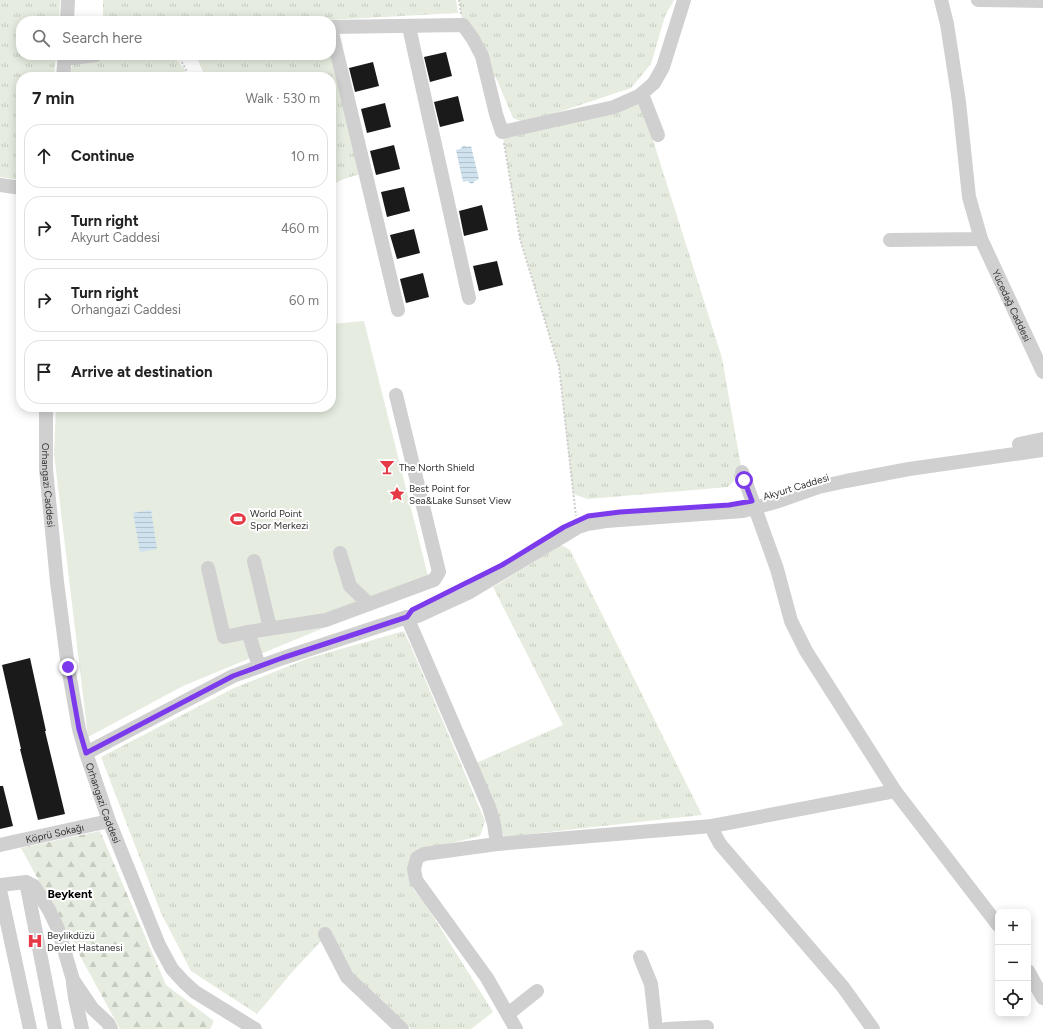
<!DOCTYPE html>
<meta charset="utf-8">
<style>
:root{--surface:#fff;--page:#f6f6f6;--text:#222;--muted:#767676;--line:#e0e0e0}
body{margin:0;font-family:Figtree,sans-serif;background:var(--page);color:var(--text)}
.controls{position:absolute;right:12px;bottom:12px;display:grid;overflow:hidden;border-radius:8px;box-shadow:0 2px 10px #0003}
.controls button{width:36px;height:36px;display:grid;place-items:center;padding:0;border:0;border-bottom:1px solid var(--line);background:var(--surface);color:var(--text);font:20px sans-serif}
.stop{position:absolute;width:12px;height:12px;margin:-9px;border:3px solid #7c3aed;border-radius:50%;background:#fff}
.stop.end{background:#7c3aed;border-color:#fff;box-shadow:0 1px 4px #0008}
.list{margin:0;padding:0;list-style:none}
h2{display:flex;justify-content:space-between;align-items:center;height:52px;margin:0;padding:0 16px;font-size:17px}
h2 small{font-size:13px;font-weight:400;color:var(--muted)}
.list li{display:grid;grid-template-columns:26px 1fr auto;gap:12px;align-items:center;box-sizing:border-box;height:64px;margin:0 8px 8px;padding:0 8px;border:1px solid var(--line);border-radius:16px}
.list b{display:block;font-size:15px;white-space:nowrap}
.list p{margin:0;font-size:13px;white-space:nowrap;color:var(--muted)}
.list em{font-size:13px;font-style:normal;color:var(--muted)}
.icon{flex:none;width:22px;height:22px;fill:none;stroke:currentColor;stroke-width:2;stroke-linecap:round;stroke-linejoin:round}
.map{position:relative;flex:none;width:1043px;height:1029px;overflow:hidden}
.search{position:absolute;background:var(--surface);box-shadow:0 2px 10px #0003;left:16px;top:16px;width:320px;height:44px;display:flex;align-items:center;gap:10px;box-sizing:border-box;padding:0 14px;border-radius:16px;color:var(--muted);font-size:15px}
.panel{position:absolute;background:var(--surface);box-shadow:0 2px 10px #0003;left:16px;top:72px;width:320px;height:340px;border-radius:16px}
.map>svg:first-child{display:block}
</style>
<div class="map">
<svg width="1043" height="1029" viewBox="0 0 1043 1029">
<defs>
<pattern id="grass-tufts" width="24" height="20" patternUnits="userSpaceOnUse"><rect width="24" height="20" fill="#e6ecdf"/><path d="M3 7l-1-3M5 7V3M7 7l1-3M15 17l-1-3M17 17v-4M19 17l1-3" fill="none" stroke="#c6cbc0"/></pattern>
<pattern id="forest-firs" width="22" height="20" patternUnits="userSpaceOnUse"><rect width="22" height="20" fill="#e6ecdf"/><path d="M5 1l3.5 6h-7zM16 11l3.5 6h-7z" fill="#c6cbc0"/></pattern>
<pattern id="water-rules" width="6" height="5" patternUnits="userSpaceOnUse"><rect width="6" height="5" fill="#cfe2ee"/><path d="M0 2.5h6" fill="none" stroke="#b2c2cd"/></pattern>
</defs>
<rect width="100%" height="100%" fill="#fff"/>
<!-- grass -->
<path fill="url(#grass-tufts)" d="M0,0H60L59,21H21V55H56L54,77H21V180L0,177Z
M103,0H456L458,13L310,21H103Z
M459,0H674L665,16L651,64L631,88L526,123L513,118L497,80L463,25Z
M130,55H169C177,58 185,69 188,77H68V73L74,63Z
M196,55H331L360,174L341,180L331,186V77H205Z
M639,96L722,358L742,472L728,487L588,499L573,494L559,367L520,239L502,132Z
M561,545L570,550L702,815L504,837L476,763L563,725L493,587Z
M404,631L425,679L485,821L480,836L423,850L410,880L413,889L426,905L493,1012L471,1029H411L352,974L329,927L322,940L294,970L257,1014L191,971L161,913L101,757L234,688L309,658Z"/>
<!-- forest -->
<path fill="url(#forest-firs)" d="M100,831L166,985L214,1021L210,1029H120L21,848Z"/>
<!-- garden -->
<path fill="#e6ecdf" d="M364,321L430,584L183,686L88,737L54,454L56,407H331V324Z"/>
<!-- water -->
<path fill="url(#water-rules)" d="M464,145L467,147L471,146L479,179L475,181L472,184L467,181L463,182L456,150L460,149Z
M151,510L157,549L140,552L133,513Z"/>
<!-- building -->
<path fill="#1a1a1a" d="M446,52L452,76L430,82L424,57Z
M373,62L379,86L355,92L349,68Z
M458,96L464,121L440,127L434,102Z
M385,103L391,127L367,133L361,109Z
M394,145L400,169L376,175L370,151Z
M404,187L410,211L387,217L381,192Z
M482,205L488,230L464,236L459,211Z
M414,229L420,253L397,259L390,235Z
M497,261L503,285L479,291L473,266Z
M423,273L429,297L406,303L400,279Z
M30,658L46,731H45L65,814L38,820L20,749H21L2,665Z
M0,786H3L13,826L0,829Z"/>
<g fill="none" stroke-linecap="round" stroke-linejoin="round">
<!-- path -->
<path stroke="#cdcdcd" stroke-width="2" stroke-dasharray="2 2" stroke-linecap="butt" d="M459,0L461,14
M178,55L190,77
M504,143L520,239L559,367L576,516"/>
<!-- minor -->
<g stroke="#d0d0d0" stroke-width="14">
<path d="M978,0L1043,1"/>
<path d="M67,21L68,0"/>
<path d="M331,27L463,25L473,39L482,56L496,114L502,132L614,107L639,96L654,83L663,67L684,0"/>
<path d="M409,27L469,298"/>
<path d="M331,28L398,310"/>
<path d="M64,59L96,55"/>
<path d="M63,77L65,55"/>
<path d="M642,94L658,135"/>
<path d="M0,185L21,188"/>
<path id="s1" d="M981,239L1043,372"/>
<path d="M890,240L981,239L969,197L959,102L947,24L941,0"/>
<path id="s2" d="M46,407V469L57,582L68,667L79,729L86,753L109,821L159,945L172,969L184,982L195,992L255,1029"/>
<path d="M1019,444L1043,439"/>
<path d="M742,472L777,569L791,621L806,651L895,791L998,925"/>
<path d="M340,553L350,586L369,604"/>
<path d="M254,561L270,628"/>
<path d="M208,568L224,637L248,632"/>
<path d="M407,617L489,807L494,824L497,844"/>
<path d="M259,666L248,632L326,620L434,580L439,572L396,395"/>
<path d="M86,753L233,676L283,658L407,617L418,616L468,593L570,532L578,527L587,524L606,521L743,511L779,501L819,487L846,481L909,469L1043,450"/>
<path d="M712,826L714,833L720,844L843,987L873,1029"/>
<path id="s3" d="M0,845L109,821"/>
<path d="M26,882L55,1029"/>
<path d="M0,885L26,882L34,886L49,910L58,929L73,980L92,1008L108,1023L111,1029"/>
<path d="M0,890L30,1029"/>
<path d="M325,934L347,977L402,1029"/>
<path d="M640,957L651,984L656,1029"/>
<path d="M1028,971L1043,998"/>
<path d="M73,983L75,998L82,1029"/>
<path d="M508,1014L537,991"/>
<path d="M516,1029L487,978L416,880L414,869L417,858L424,854L497,844L712,826L895,791"/>
<path d="M666,1029L707,1027"/>
</g>
</g>
<g fill="none" stroke-linecap="round" stroke-linejoin="round">
<!-- route -->
<path stroke="#7c3aed" stroke-width="5" d="M68,667L79,729L86,753L233,676L282,658L407,617L412,610L502,565L564,527L588,516L620,512L729,505L752,501L744,480"/>
</g>
<!-- icons -->
<defs>
<symbol id="bar-bare" viewBox="-9 -9 18 18"><path d="M-6-5H6L.8 .8V4.5H3.5V6h-7V4.5H-.8V.8Z" fill="#e63946" stroke="#fff" stroke-width="2.5" paint-order="stroke"/></symbol>
<symbol id="sight-bare" viewBox="-9 -9 18 18"><path d="M0-6L1.8-2.2L6-1.7L2.9 1.2L3.7 5.4L0 3.3L-3.7 5.4L-2.9 1.2L-6-1.7L-1.8-2.2Z" fill="#e63946" stroke="#fff" stroke-width="2.5" paint-order="stroke"/></symbol>
<symbol id="stadium-bare" viewBox="-9 -9 18 18"><path d="M0-5a6.5 5 0 1 0 0 10a6.5 5 0 1 0 0-10ZM-3.5-1.8h7v3.6h-7Z" fill="#e63946" stroke="#fff" stroke-width="2.5" paint-order="stroke"/></symbol>
<symbol id="hospital-bare" viewBox="-9 -9 18 18"><path d="M-5-5h3v3.5h4V-5h3V5h-3V1.5h-4V5h-3Z" fill="#e63946" stroke="#fff" stroke-width="2.5" paint-order="stroke"/></symbol>
</defs>
<g fill-rule="evenodd">
<use href="#bar-bare" x="376" y="456" width="22" height="22"/>
<use href="#sight-bare" x="386" y="483" width="22" height="22"/>
<use href="#stadium-bare" x="227" y="508" width="22" height="22"/>
<use href="#hospital-bare" x="24" y="930" width="22" height="22"/>
</g>
<g text-anchor="middle" dominant-baseline="central" stroke-width="4" stroke-linejoin="round" paint-order="stroke">
<!-- street labels -->
<g font-size="10" fill="#333" stroke="#fff">
<text stroke="none"><textPath href="#s1" startOffset="73">Yücedağ Caddesi</textPath></text>
<text stroke="none"><textPath href="#s2" startOffset="78">Orhangazi Caddesi</textPath></text>
<text transform="translate(796 487) rotate(-17)">Akyurt Caddesi</text>
<text stroke="none"><textPath href="#s2" startOffset="402">Orhangazi Caddesi</textPath></text>
<text stroke="none"><textPath href="#s3" startOffset="56">Köprü Sokağı</textPath></text>
</g>
<!-- poi labels -->
<g font-size="10" fill="#333" stroke="#fff" text-anchor="start">
<text x="399" y="467">The North Shield</text>
<text x="409" y="488">Best Point for<tspan x="409" dy="12">Sea&amp;Lake Sunset View</tspan></text>
<text x="250" y="513">World Point<tspan x="250" dy="12">Spor Merkezi</tspan></text>
<text x="47" y="935">Beylikdüzü<tspan x="47" dy="12">Devlet Hastanesi</tspan></text>
</g>
<!-- quarter labels -->
<g font-size="12" font-weight="bold" fill="#000" stroke="#fff">
<text x="70" y="894">Beykent</text>
</g>
</g>
</svg>
<div class="controls">
<button>+</button>
<button>−</button>
<button><svg class="icon" aria-label="locate" viewBox="0 0 24 24"><circle cx="12" cy="12" r="6"/><path d="M12 2v4M12 18v4M2 12h4M18 12h4"/></svg></button>
</div>
<div class="stop" style="left:744px;top:480px"></div>
<div class="stop end" style="left:68px;top:667px"></div>
<div class="search"><svg class="icon" aria-label="search" viewBox="0 0 24 24"><circle cx="10" cy="10" r="6"/><path d="M15 15l6 6"/></svg>Search here</div>
<section class="panel">
<h2>7 min<small>Walk · 530 m</small></h2>
<ul class="list">
<li><svg class="icon" aria-label="ahead" viewBox="0 0 24 24"><path d="M12 20V5M6 11l6-6 6 6"/></svg><div><b>Continue</b></div><em>10 m</em></li>
<li><svg class="icon" aria-label="right" viewBox="0 0 24 24"><path d="M7 20v-9h11M14 6l5 5-5 5"/></svg><div><b>Turn right</b><p>Akyurt Caddesi</p></div><em>460 m</em></li>
<li><svg class="icon" aria-label="right" viewBox="0 0 24 24"><path d="M7 20v-9h11M14 6l5 5-5 5"/></svg><div><b>Turn right</b><p>Orhangazi Caddesi</p></div><em>60 m</em></li>
<li><svg class="icon" aria-label="arrive" viewBox="0 0 24 24"><path d="M6 21V4h12l-3 4 3 4H6"/></svg><div><b>Arrive at destination</b></div></li>
</ul>
</section>
</div>
